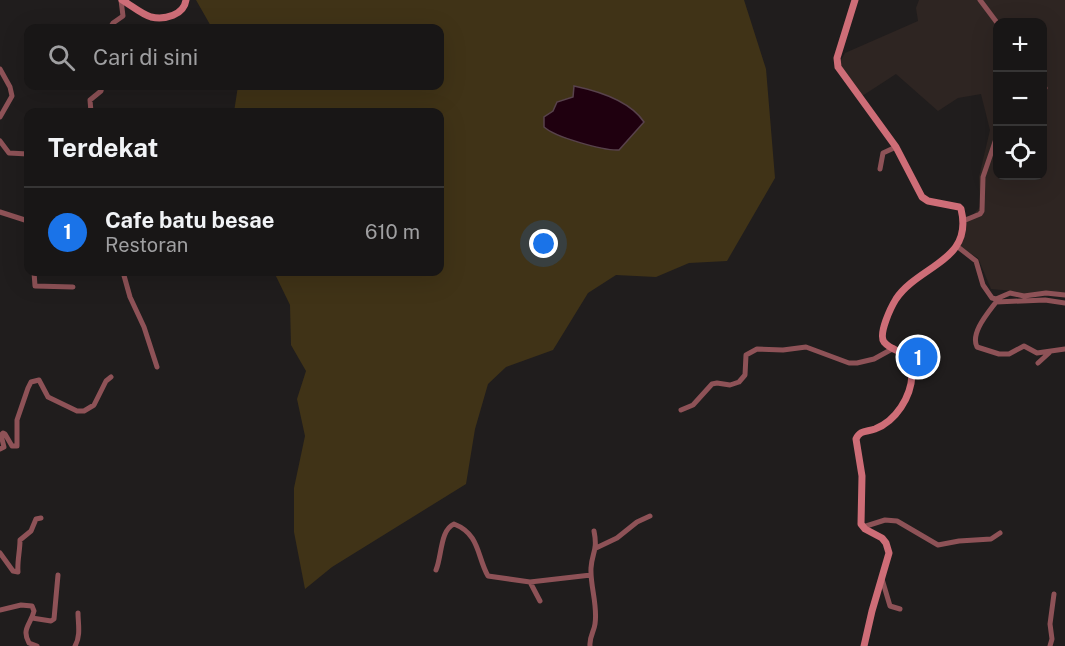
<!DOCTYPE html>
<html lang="id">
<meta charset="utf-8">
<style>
:root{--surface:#181616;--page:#211f1f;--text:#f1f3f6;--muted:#9f9fa1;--line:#363535;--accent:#1a73e8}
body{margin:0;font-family:"Public Sans",sans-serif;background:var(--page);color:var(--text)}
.controls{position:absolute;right:18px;top:18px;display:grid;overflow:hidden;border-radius:12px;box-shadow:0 6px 24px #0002}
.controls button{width:54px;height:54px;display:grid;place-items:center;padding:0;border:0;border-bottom:2px solid var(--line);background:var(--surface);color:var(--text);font:30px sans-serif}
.you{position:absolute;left:544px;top:244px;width:21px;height:21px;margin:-15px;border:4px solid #fff;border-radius:50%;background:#1a73e8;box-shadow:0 0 0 9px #1a73e833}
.badge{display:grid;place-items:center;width:39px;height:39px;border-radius:50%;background:var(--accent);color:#fff;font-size:20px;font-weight:700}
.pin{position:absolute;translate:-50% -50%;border:3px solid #fff;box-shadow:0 2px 6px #0006}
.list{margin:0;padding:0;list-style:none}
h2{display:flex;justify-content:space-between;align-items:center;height:78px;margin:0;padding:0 24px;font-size:26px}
h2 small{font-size:20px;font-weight:400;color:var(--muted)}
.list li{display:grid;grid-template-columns:39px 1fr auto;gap:18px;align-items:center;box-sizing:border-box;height:90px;padding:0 24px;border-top:2px solid var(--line)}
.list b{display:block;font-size:22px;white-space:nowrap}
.list p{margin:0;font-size:20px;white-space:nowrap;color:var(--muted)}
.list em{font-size:20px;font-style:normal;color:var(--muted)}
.icon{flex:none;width:33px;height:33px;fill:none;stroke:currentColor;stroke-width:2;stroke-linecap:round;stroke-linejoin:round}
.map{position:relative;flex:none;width:1065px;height:646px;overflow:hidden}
.search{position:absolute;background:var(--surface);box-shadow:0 6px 24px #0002;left:24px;top:24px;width:420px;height:66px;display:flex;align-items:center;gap:15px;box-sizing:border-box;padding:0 21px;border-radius:12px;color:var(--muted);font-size:22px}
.panel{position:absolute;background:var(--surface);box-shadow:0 6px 24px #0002;left:24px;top:108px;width:420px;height:168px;border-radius:12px}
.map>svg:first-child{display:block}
</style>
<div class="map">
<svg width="1065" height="646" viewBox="0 0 1065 646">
<rect width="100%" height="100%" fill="#201d1d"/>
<!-- built -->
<path fill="#2e2522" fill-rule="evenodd" d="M919,0H1065V297L1045,294L1021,296L1014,291L991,289L978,258L960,247L965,216H972L980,207L979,177L990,130L981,94L958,98L938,111L896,74L859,98L841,72L840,62L845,53L918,21L916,8ZM998,22H1042V176H998Z"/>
<!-- green -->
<path fill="#403317" d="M196,0H744L766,69L775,178L727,261L689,263L656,277L616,275L588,293L553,350L506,367L488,384L475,429L466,484L332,567L305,589L294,532V488L305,436L297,399L306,371L291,345L290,305L274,272H440V112H234L238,86H440V28H212Z"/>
<!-- water -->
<path fill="#1f000f" stroke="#58424c" stroke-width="1.5" d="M574,86C598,91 630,101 644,122L619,150C604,151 555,137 544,127V117L553,111L557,102L573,97Z"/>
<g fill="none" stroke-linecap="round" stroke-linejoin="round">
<!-- street -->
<path stroke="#8e5257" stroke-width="5" d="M980,0L998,24
M110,28L113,23L123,16L121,0
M0,69L10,87L12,96L0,117
M1042,84L1045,88L1042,91
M91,112L90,100L101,91L102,86
M0,141L9,153L28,154
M880,169L883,153L896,147
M0,212L28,221
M963,221L980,214L982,211L983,177L998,133
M958,247L976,261L983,285L992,298L996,299L1010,293L1024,296L1046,293L1065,295
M34,272L35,286L73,287
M123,272L130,297L144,327L157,367
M996,302C988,313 970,333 977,347L999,354H1009L1024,346L1037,353L1065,349
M996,302L1045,300L1065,303
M1038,363L1049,353
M681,410L693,405L712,384L717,383L730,385L739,382L745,375L746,355L757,349L783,350L806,347L849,363H857L874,359L894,348
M0,449L4,447L1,435L3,433L5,434L12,446H17V420L28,388L31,382L39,380L48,397L77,411H84L94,405L106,381L111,377
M863,527L885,520L897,521L938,545L959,541L991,539L1000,533
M596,548L617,538L637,522L650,516
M0,553L13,571L18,572C17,562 20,551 20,540L31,531L36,519L41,518
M436,570C442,556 440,530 454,524C480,534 477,557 488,576L530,582
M882,579L890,606L900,609
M540,601L530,582L591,575
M0,610L21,605L32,606L34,611C31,624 21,629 29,643L37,646
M32,618L51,621L54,619L58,575
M75,646C81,636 78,623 78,613
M590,646C589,637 594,632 595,624C598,605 590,586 591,568C592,552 598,551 594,531
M1050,646L1052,639L1050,624L1054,594"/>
<!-- secondary -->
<path stroke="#ce6d77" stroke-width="7" d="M122,0C131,5 141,14 151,17C165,20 184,15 186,0
M855,0L837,58L838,67L896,147L922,197L928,201L959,207L961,209C974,261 919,265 896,299C891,307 878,334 884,342C895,355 913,348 912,375C911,397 896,421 875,429C866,432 860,430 856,439L862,476L861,524L865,529L882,538L886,543L889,553L872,611L864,646"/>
</g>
</svg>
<div class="controls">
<button>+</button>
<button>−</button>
<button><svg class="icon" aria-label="locate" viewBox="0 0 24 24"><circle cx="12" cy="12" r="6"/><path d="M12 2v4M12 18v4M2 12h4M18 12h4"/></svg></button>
</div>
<div class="you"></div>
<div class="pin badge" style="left:918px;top:357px">1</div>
<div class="search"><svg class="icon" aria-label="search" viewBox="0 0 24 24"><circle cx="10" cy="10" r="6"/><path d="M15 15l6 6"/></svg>Cari di sini</div>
<section class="panel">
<h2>Terdekat<small></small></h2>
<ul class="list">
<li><span class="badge">1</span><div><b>Cafe batu besae</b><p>Restoran</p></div><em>610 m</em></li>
</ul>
</section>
</div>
